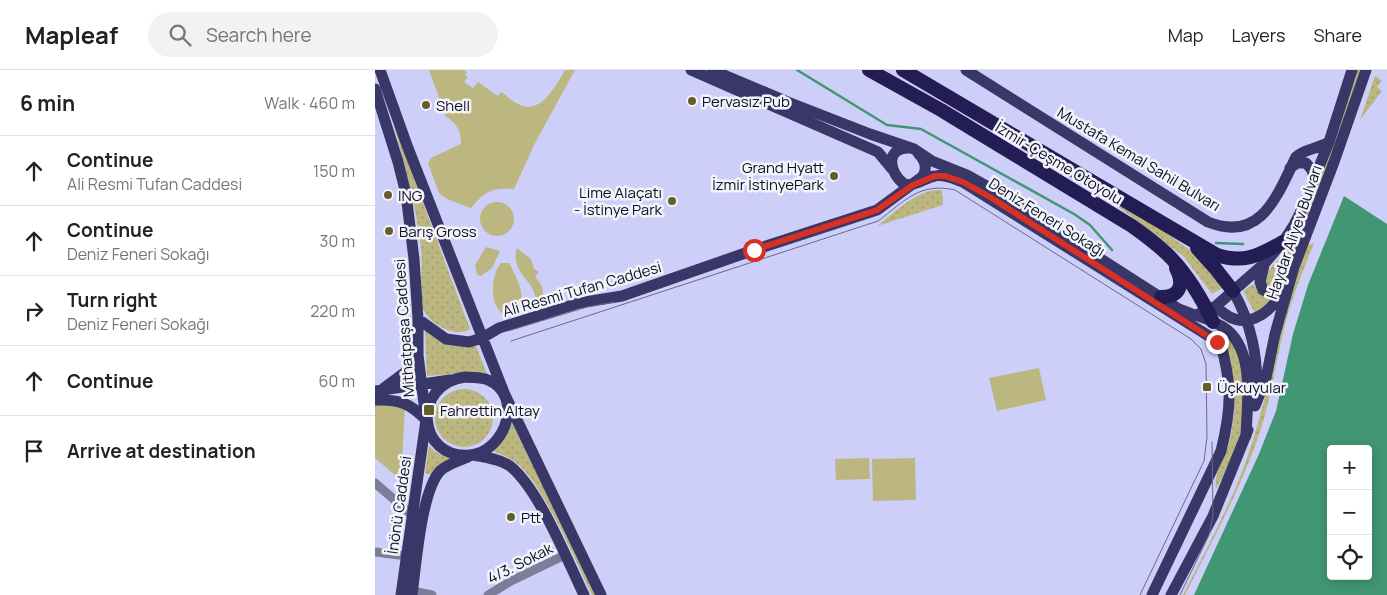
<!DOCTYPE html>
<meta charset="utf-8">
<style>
:root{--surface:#fff;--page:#f2f2f2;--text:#222;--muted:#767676;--line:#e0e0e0}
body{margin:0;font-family:Manrope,sans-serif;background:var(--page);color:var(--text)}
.controls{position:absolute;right:15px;bottom:15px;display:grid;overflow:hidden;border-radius:5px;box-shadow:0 2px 12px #0003}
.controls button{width:45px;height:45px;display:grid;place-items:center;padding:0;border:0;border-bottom:1px solid var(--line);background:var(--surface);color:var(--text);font:25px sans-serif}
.stop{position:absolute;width:15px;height:15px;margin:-11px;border:4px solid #d93025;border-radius:50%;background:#fff}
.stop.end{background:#d93025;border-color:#fff;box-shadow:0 1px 5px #0008}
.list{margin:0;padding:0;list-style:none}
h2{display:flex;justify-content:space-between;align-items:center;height:65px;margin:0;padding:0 20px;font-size:21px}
h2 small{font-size:16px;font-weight:400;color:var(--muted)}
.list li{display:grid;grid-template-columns:32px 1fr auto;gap:15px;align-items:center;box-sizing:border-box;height:70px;padding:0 20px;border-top:1px solid var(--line)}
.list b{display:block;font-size:19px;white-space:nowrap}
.list p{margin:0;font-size:16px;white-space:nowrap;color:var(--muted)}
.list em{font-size:16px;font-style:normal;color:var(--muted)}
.icon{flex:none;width:28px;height:28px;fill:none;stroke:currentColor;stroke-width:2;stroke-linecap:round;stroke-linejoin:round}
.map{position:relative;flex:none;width:1012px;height:525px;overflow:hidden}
header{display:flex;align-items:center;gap:30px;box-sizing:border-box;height:70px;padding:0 25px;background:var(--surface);border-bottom:1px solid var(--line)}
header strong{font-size:24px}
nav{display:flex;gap:28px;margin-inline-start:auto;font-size:18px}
.search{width:350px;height:45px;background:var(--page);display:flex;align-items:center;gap:12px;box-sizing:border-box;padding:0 18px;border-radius:28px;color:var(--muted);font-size:19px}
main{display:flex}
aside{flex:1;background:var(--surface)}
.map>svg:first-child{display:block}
</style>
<header>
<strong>Mapleaf</strong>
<div class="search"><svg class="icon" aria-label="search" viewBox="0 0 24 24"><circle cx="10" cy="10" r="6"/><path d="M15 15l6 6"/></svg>Search here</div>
<nav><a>Map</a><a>Layers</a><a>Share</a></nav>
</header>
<main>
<aside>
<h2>6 min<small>Walk · 460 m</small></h2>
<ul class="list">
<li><svg class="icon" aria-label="ahead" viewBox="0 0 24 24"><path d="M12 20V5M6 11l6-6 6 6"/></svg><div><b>Continue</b><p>Ali Resmi Tufan Caddesi</p></div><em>150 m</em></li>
<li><svg class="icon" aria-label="ahead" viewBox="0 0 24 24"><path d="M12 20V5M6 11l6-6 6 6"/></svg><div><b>Continue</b><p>Deniz Feneri Sokağı</p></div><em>30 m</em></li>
<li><svg class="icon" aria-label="right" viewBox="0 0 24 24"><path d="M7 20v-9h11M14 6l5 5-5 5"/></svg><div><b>Turn right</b><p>Deniz Feneri Sokağı</p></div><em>220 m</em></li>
<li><svg class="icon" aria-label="ahead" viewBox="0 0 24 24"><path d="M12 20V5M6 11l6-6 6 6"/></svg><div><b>Continue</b></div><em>60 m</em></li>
<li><svg class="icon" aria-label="arrive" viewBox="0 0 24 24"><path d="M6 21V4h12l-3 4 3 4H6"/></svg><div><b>Arrive at destination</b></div></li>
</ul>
</aside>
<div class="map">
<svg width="1012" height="525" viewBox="0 0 1012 525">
<defs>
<pattern id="grass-dots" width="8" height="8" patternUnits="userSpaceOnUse" patternTransform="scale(1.25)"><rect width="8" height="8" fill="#bcb780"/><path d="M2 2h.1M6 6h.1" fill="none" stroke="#a09c6e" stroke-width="1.8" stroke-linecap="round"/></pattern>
</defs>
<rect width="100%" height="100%" fill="#cdcff9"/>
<!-- grass -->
<path fill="url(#grass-dots)" d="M982,0H986L944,123L919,179L899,217L892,219L885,210L911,181L932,138Z
M1000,6L1007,11L1002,17L1007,21L985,50Z
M18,52L95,259L92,261C77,266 55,254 48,239C44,229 48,192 46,178C41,135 29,94 18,52Z
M567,120L568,135L502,156C521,142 542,118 567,120Z
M727,124L753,136L819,183L849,217L837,224L809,187Z
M939,173C928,201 916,230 909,259C901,292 896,326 886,359C867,417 837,471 810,525H808C833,476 861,425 877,373C893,324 900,274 915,225C920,208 926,192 932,175Z
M878,214L888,225L900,226L882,247L868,221Z
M50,261C68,275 78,277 101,276L112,304L95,303L52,306Z
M848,265C872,283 869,309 868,336C868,344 868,354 866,363C860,383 851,401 841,419C838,405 848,393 852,379C864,342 861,302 848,265Z
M60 348a29 29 0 1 1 58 0a29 29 0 1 1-58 0Z
M137,353L221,525H217C202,494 166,409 140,392C133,387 124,384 116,380L127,370Z
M54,375L59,381L75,389L57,405L50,403Z"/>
<!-- park -->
<path fill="#bcb780" d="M54,0H89L92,2L90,5L93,7L89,12L98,18L103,12L123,26L126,22C132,26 137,31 143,34C166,46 180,16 190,0H200L160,73L139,119C115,118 111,121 96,138L72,129L64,123L53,93L56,88L86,74C86,61 82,53 71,47Z
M105 149a17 17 0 1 1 34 0a17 17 0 1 1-34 0Z
M111,177L125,181L117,198L106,206L102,205L100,195Z
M142,178L156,189L159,199L164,202L160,207C168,215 169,220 167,232L161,235C163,210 134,204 142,178Z
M126,193H134C142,208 154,230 141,245C114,251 113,208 126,193Z
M664,298L671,330L622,341L614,308Z
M0,332L30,337L26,410L0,388Z
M494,388L495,409L461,410L460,389Z
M540,388L541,430L498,431L497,389Z"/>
<!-- water -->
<path fill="#419773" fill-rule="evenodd" d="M969,126L1012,154V525H819L884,384L901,341L918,264L933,215ZM956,379H993V506H956Z"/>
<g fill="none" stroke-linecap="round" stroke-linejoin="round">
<!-- stream -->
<path stroke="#419773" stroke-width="2.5" d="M422,0L512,55L546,59L699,144L715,155L737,180
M841,173L868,174"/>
<!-- minor -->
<path stroke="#7d7d9a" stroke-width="9" d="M0,413L37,445
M0,482L32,486
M37,521L57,525
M113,525L136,511L190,485"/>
<!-- major -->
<path stroke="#393768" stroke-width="11" d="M5,0L33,78L130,325L226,525
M316,0L503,82L517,99
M337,0L413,32L495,64L539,79L557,91L592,105L617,119L802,238C817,245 834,248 848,257C881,278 872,333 871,366
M591,0L833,152C886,173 902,126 921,87C929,79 943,79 954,72
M0,19L23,92L31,124L39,189L43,249V285L51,350L26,525
M536,78C510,76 513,102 529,114C540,117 549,108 560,106C569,104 579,109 588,112L837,268L847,279
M915,98L922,93H931L937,100L939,108
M889,195L885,212L888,220C897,225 902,219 908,212
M858,221C876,252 884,289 881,325
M841,236C867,265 896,246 910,216
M825,243L841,236L890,193L908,172L919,155L928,137L954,72L977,0
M43,249L71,269L94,272L107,268L124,258L204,233L247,226L379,180L502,140L547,107C553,99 550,90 543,83
M90,307C98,308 106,307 113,310C150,326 130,382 95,385C42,390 36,314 90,307Z
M9,318L32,301L43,285
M0,321L75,310
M0,330C24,329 35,333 51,350
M880,336L891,308L900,264L919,197L959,92L991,0
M98,385C110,387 125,389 135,396C164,419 192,490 209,525
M37,525C41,496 46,422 65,401C72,394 84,391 93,387
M777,525L846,381C857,337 857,314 845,271
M796,525L838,446L873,360"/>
<!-- highway -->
<path stroke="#241d55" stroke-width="14" d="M494,0L566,40L757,156C771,166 785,176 797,189C814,207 827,229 838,252
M528,0L842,185C870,194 884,185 908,172
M822,178L840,198L858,221
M786,227C806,227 809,214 801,198"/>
<!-- tram -->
<path stroke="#686989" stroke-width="1" d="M133,261L212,237L239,232
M136,271L503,151C530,131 544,112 580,120L816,269L826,279L831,294L832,367L829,391L765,525
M805,525L834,465L838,446L837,372"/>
</g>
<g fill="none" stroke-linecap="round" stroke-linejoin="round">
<!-- route -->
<path stroke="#d93025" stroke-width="6" d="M379,180L502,140L538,115L560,106H570L588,112L615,127L842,272"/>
</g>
<!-- markers -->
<g fill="#645e2b" stroke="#f3f3fa" stroke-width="2">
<circle cx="317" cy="31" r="5"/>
<circle cx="51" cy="35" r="5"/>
<circle cx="459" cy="106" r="5"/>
<circle cx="13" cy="125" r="5"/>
<circle cx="297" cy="131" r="5"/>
<circle cx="14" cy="161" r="5"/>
<rect x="827" y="312" width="10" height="10" rx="2.5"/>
<rect x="48" y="334" width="12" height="12" rx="2.5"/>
<circle cx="136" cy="447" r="5"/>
</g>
<g text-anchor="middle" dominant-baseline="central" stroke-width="5" stroke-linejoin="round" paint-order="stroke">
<!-- poi labels -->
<g font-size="15" fill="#0e0d25" stroke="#f3f3fa" text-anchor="start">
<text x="327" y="31">Pervasız Pub</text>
<text x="61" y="35">Shell</text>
<text x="449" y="97" text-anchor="end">Grand Hyatt<tspan x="449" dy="17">İzmir İstinyePark</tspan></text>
<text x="287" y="122" text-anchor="end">Lime Alaçatı<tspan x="287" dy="17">- İstinye Park</tspan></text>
<text x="23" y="125">ING</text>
<text x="24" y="161">Barış Gross</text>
<text x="842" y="317">Üçkuyular</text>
<text x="65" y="340">Fahrettin Altay</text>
<text x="146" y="447">Ptt</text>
</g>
<!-- street labels -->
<g font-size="15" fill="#0e0d25" stroke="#f3f3fa">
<text transform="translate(764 89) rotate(31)">Mustafa Kemal Sahil Bulvarı</text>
<text transform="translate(684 93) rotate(31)">İzmir-Çeşme Otoyolu</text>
<text transform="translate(672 147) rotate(32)">Deniz Feneri Sokağı</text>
<text transform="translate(919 162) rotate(-71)">Haydar Aliyev Bulvarı</text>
<text transform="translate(207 219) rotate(-16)">Ali Resmi Tufan Caddesi</text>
<text transform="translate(29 258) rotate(-94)">Mithatpaşa Caddesi</text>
<text transform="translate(24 435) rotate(-82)">İnönü Caddesi</text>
<text transform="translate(145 493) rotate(-27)">4/3. Sokak</text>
</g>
</g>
</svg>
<div class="controls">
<button>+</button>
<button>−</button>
<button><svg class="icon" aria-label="locate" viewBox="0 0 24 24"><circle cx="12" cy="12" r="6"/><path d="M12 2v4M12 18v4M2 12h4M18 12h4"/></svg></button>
</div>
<div class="stop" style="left:379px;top:180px"></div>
<div class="stop end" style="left:842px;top:272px"></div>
</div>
</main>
